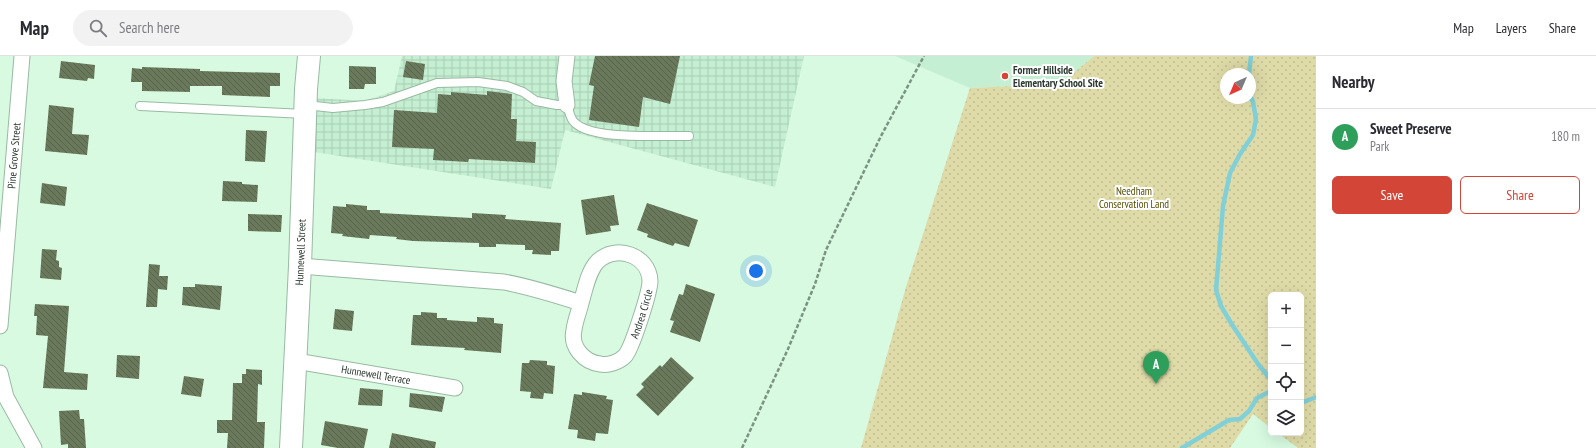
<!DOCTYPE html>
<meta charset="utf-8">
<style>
:root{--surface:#fff;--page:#f2f2f3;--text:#2b2b33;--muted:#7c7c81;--line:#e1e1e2;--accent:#d24537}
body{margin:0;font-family:"PT Sans Narrow",sans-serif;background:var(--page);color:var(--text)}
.controls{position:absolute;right:12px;bottom:12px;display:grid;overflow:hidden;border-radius:6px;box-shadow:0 4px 16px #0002}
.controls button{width:36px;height:36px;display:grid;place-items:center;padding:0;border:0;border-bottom:1px solid var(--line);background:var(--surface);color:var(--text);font:20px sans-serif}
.compass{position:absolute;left:1220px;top:12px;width:36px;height:36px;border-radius:50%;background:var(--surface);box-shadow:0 4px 16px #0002;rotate:224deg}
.you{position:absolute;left:756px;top:215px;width:14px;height:14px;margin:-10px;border:3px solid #fff;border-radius:50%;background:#1a73e8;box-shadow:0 0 0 6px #1a73e833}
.badge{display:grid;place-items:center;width:26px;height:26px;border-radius:50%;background:var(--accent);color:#fff;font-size:13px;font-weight:700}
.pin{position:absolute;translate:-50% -33px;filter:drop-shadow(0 1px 2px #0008)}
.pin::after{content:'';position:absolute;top:21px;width:14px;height:12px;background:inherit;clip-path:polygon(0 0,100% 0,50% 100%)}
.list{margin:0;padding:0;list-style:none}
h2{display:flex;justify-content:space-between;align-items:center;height:52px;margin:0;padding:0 16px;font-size:17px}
h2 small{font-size:13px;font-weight:400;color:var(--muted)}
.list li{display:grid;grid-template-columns:26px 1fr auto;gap:12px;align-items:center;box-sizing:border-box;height:56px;padding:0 16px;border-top:1px solid var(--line)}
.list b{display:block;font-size:15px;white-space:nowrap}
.list p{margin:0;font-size:13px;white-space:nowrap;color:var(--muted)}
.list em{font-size:13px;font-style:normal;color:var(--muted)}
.actions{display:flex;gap:8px;padding:12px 16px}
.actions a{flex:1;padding:9px 0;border:1px solid var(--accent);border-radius:6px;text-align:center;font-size:14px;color:var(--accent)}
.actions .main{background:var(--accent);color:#fff}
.icon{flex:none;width:22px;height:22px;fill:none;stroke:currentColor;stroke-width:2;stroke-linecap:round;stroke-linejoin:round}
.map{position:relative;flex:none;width:1316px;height:392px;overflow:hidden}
header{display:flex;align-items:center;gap:24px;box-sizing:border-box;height:56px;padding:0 20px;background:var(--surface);border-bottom:1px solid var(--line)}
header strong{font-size:19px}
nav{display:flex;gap:22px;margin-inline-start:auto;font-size:14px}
.search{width:280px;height:36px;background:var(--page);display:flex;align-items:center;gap:10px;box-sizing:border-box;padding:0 14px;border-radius:22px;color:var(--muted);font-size:15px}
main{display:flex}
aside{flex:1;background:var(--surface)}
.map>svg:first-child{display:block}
</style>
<header>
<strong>Map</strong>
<div class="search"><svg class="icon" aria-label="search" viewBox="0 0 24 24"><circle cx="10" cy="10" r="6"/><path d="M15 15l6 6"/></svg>Search here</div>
<nav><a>Map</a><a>Layers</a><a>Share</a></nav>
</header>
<main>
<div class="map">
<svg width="1316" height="392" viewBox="0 0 1316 392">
<defs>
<pattern id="industrial-grid" width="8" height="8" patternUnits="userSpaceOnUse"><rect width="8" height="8" fill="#c5efd2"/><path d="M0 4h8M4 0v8" fill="none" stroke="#a9ceb5"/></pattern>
<pattern id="park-dots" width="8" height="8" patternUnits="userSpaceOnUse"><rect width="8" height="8" fill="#dfdba8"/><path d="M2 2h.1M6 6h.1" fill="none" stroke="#c0bd91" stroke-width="1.8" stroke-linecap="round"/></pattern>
<pattern id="building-back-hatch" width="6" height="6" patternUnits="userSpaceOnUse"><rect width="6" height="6" fill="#6a795b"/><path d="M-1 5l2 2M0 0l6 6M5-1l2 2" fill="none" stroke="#57644c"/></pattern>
</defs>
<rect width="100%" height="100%" fill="#d7fae1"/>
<!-- built -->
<path fill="#c5efd2" d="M895,0H1094L1060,28L970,32Z"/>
<!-- industrial -->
<path fill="url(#industrial-grid)" d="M402,0H804L775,131L565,74L551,133L314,96L315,42L365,45L394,35Z"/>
<!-- park -->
<path fill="url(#park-dots)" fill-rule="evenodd" d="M1094,0H1316V392H1298L1278,377H1301V239H1271V372L1253,358L1230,392H861L906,231L970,32L1060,28ZM1226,18H1250V42H1226Z"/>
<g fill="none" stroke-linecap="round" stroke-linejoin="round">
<!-- stream -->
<path stroke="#81cfd7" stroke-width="4.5" d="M1249,18L1251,0
M1250,39L1253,46L1256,63L1253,79L1240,98L1230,117L1223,150L1216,234L1221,250L1231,267L1258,308L1271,324
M1301,347L1316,341
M1182,392L1229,364L1240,363L1249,355L1257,342L1271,335"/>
</g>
<!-- building -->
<path fill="url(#building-back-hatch)" d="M595,0H680L670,48L643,41L639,71L589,64L594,30L589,29Z
M61,5L95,9L94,23L88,22L87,25L59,22Z
M406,5L425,8L423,24L403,21Z
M349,10L376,11V28H365L364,33H349Z
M142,11L200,13V15L280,17V30H270V41L222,39V30H190V36L142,35V26H131L132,12L142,13Z
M487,35L512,38L511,63H517L516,85L536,86L535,107L469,103L468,106L433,104L434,93L392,91L394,54L437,57L438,38L451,39V36L487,39Z
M49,49L74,52L72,78L89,79L87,99L45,95Z
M246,74L267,75L265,106L245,105Z
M223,125L242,126V128L258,129L257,146L222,145Z
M42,127L67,131L65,150L40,147Z
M614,139L619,169L610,170L611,175L586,179L581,144Z
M647,147L698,164L689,191L675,187L673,190L647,181L648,178L637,174Z
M346,148L367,150V154H380V157L472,162V157L506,159L505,163L561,167L559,195H551V199L532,198L533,194H525V189L496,188V191H479V187L413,185L396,183L397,181L370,179L369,183L342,180L343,178L331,177L333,150L346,151Z
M248,158L282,159L281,176L248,175Z
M42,193L57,194L56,204L59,205V211L62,212L61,224L40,222Z
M149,208L160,209L159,220H168L167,234L158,233L157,251H146Z
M195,228L222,230L220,254L182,249L183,231H195Z
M686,228L715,238L700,286L670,276L674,265L670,264L679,238L683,239Z
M35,248L69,250L64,316L88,318L87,334L43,332L48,280L36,279L37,260H34Z
M335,253L354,255L352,275L333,273Z
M421,256L437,257V262H447V264L477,266V261L494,262V267L503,268L501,297L464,294L465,292L411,289L413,259H421Z
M117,299L140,300L139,323L116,321Z
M671,301L694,322L658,360L636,339L644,331L641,328L660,309L662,311Z
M530,304L547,305V309L555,310L553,338L544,337L543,343L530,342L531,336L520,335L522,307H529Z
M246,313L262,314V329L258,328L257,366H265L264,392H227L228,377H217V364H232L233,327H242V318H246Z
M184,320L204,323L201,341L181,338Z
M360,332L383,334L382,350L358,349Z
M582,336L607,340L606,343L613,344L608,378L596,377L595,385L577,382L578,374L568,373L574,338L582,339Z
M410,337L445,341L442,356L409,351Z
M79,354L80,363H84L86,392H68V388L61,389L59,355Z
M325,365L368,373L364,392H338L321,389Z
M392,377L436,386L435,392H389Z"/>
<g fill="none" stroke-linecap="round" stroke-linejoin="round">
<defs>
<path id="lane" d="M306,49L333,52L365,49L383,46L437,27L478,26L507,30L523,36L536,45L557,49H567C569,54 570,62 574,66C592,85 662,79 689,80
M140,50L305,58"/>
<g id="street">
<path d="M567,0L564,25L567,49"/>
<path id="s1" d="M300,210L504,226C531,231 556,239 581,247C579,256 575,265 574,274C570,291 584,306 600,308C608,310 619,306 625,300C632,292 650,236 650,225C649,199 616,188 598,205C588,215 585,234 581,247"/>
<path id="s2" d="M0,270L22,0"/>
<path id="s3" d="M296,305L455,332"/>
<path d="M0,317L6,341L34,392"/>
</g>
<g id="secondary">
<path id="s4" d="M291,392L300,210L306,33L309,0"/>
</g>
</defs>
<!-- lane casing -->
<use href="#lane" stroke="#99baa2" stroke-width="10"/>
<!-- street casing -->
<use href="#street" stroke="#99baa2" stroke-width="17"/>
<!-- secondary casing -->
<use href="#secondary" stroke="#99baa2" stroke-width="24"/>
<!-- path -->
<path stroke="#7c9382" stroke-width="2.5" stroke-dasharray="4 2" stroke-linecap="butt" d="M742,392L788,293L815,228L826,194L881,80L924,0"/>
<!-- lane -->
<use href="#lane" stroke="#fff" stroke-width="8"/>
<!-- street -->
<use href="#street" stroke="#fff" stroke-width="15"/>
<!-- secondary -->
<use href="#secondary" stroke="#fff" stroke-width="22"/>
</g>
<!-- markers -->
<circle fill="#d24537" stroke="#fff" stroke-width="1.5" cx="1005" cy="20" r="4"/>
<g text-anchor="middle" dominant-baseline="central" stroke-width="4" stroke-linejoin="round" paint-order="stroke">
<!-- poi labels -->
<g font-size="11" font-weight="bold" fill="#2a382e" stroke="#fff" text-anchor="start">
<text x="1013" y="14">Former Hillside<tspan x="1013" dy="13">Elementary School Site</tspan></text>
</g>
<!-- street labels -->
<g font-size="11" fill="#2a382e" stroke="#fff">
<text stroke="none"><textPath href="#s2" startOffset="171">Pine Grove Street</textPath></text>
<text stroke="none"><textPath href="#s4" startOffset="196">Hunnewell Street</textPath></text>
<text stroke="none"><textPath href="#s1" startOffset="433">Andrea Circle</textPath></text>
<text stroke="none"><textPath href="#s3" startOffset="81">Hunnewell Terrace</textPath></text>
</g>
<!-- park labels -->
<g font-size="11" fill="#554f05" stroke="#fff">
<text x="1134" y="135">Needham<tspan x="1134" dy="13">Conservation Land</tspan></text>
</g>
</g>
</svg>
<div class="controls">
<button>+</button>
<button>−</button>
<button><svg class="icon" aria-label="locate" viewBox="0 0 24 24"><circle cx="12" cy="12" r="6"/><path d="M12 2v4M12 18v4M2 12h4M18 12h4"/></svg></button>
<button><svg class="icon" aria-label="layers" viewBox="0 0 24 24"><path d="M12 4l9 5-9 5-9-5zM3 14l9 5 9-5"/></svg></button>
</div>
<svg class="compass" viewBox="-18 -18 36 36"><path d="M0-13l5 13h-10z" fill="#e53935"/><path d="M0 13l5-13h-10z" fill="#7c7c81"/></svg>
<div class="you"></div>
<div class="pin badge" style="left:1156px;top:328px;background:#2e9e5b">A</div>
</div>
<aside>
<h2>Nearby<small></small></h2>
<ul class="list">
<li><span class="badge" style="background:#2e9e5b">A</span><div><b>Sweet Preserve</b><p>Park</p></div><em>180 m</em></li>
</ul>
<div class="actions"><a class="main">Save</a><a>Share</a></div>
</aside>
</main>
